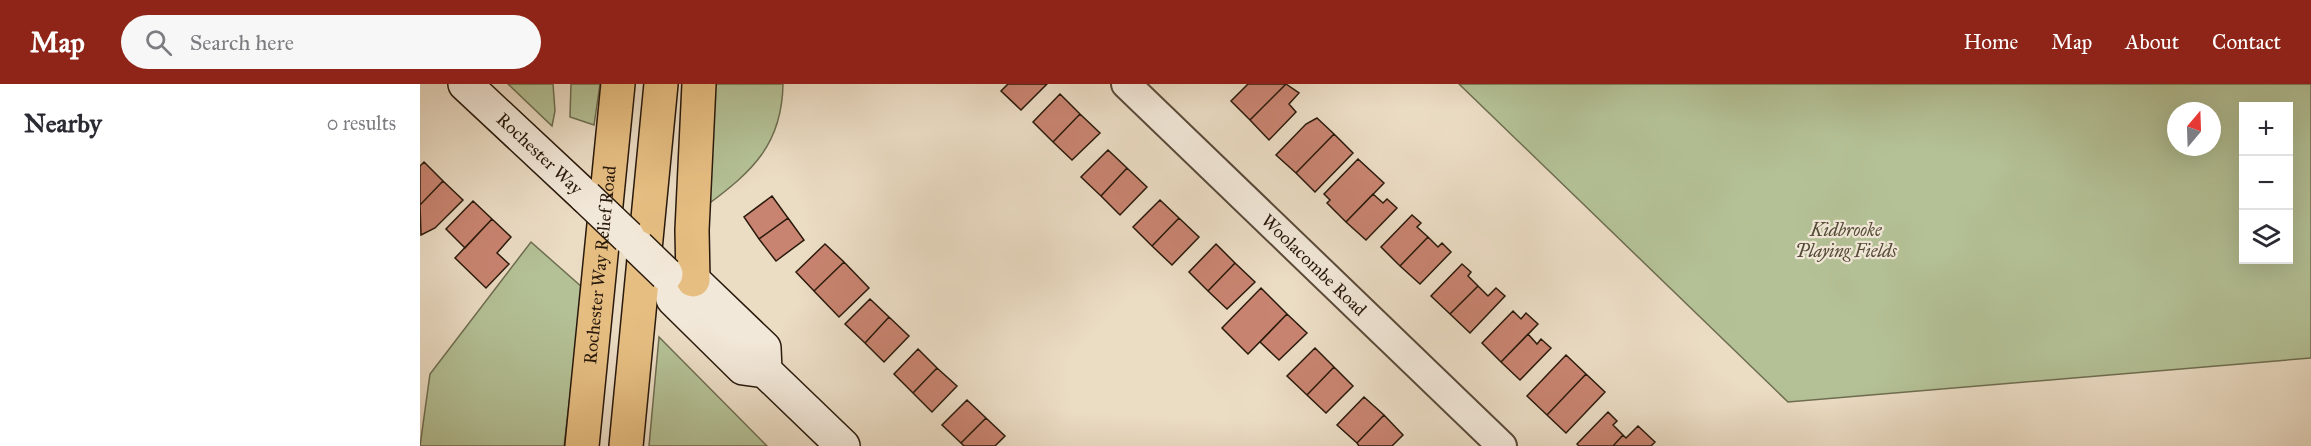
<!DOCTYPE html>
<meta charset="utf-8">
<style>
:root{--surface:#fff;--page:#f7f7f7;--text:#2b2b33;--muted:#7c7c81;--line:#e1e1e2;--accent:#8f2418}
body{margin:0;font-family:"IM FELL Great Primer",serif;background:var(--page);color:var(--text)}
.controls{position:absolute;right:18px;top:18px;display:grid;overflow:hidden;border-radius:0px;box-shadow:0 6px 24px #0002}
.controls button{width:54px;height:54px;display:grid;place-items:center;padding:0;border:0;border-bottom:2px solid var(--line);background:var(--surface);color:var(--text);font:30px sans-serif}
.compass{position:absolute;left:1747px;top:18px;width:54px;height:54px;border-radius:50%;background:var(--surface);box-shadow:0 6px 24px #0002;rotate:19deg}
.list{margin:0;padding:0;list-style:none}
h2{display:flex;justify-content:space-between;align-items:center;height:78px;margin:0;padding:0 24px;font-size:26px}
h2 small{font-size:20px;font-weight:400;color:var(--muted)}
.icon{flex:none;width:33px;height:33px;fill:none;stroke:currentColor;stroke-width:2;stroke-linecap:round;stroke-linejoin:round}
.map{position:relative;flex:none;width:1891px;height:362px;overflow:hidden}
header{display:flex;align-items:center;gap:36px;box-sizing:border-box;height:84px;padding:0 30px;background:var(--accent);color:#fff}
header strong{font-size:28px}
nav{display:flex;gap:33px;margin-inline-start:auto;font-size:21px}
.search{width:420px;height:54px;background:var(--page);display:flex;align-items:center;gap:15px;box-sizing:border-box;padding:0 21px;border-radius:33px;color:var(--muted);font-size:22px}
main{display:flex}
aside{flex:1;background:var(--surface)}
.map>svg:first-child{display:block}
</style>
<header>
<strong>Map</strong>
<div class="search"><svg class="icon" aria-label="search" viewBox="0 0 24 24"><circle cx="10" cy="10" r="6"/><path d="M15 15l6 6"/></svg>Search here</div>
<nav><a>Home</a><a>Map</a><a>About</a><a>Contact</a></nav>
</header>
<main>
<aside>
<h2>Nearby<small>0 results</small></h2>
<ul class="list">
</ul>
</aside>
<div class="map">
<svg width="1891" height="362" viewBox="0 0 1891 362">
<rect width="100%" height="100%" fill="#ebdcc4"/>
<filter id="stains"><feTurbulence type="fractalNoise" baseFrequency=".00333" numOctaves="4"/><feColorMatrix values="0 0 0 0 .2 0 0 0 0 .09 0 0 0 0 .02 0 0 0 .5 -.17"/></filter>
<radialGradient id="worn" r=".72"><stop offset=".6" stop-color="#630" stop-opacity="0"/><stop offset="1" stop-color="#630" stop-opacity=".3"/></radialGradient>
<!-- green -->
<path fill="#b4c196" stroke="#6e6d50" stroke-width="1.5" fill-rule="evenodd" d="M88,0H133L135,27L132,42Z
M151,0H180L174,41L150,33Z
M293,0H363C362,60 333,87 287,121Z
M1039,0H1891V274L1368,318ZM1868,22V176H1824V22ZM1756,27H1792V63H1756Z
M111,158L163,204L144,362H0L10,290Z
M239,253L347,362H229Z"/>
<!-- building -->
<path fill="#c98471" stroke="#29190b" stroke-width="1.5" d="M588,0H627L601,26L581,7Z
M828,0H866L830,36L811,17Z
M866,0L879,9L869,20L876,28L849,56L830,36Z
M640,10L660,30L633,58L613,38Z
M660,30L680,49L652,76L633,58Z
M897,34L914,50L876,89L856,71L886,40Z
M914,50L933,69L895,108L876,89Z
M688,66L707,84L681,112L661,93Z
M938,75L964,99L926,138L907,119L910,116L904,110Z
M4,78L23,97L0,121V82Z
M707,84L727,103L700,131L681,112Z
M23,97L43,116L15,144L1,151L0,121Z
M953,110L963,119L967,115L977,124L946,156L926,138Z
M352,112L368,134L339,155L324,133Z
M740,116L759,134L732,162L713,143Z
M53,117L72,135L45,164L26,145Z
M992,131L1001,139L997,143L1008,153L980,182L961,163Z
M368,134L384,156L356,177L339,155Z
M759,134L779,153L752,181L732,162Z
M72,135L91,153L77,169L89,180L66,204L35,174Z
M1008,153L1018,163L1022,159L1031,168L1000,200L980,182Z
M405,160L424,178L394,207L376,188Z
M796,160L815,179L788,207L769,188Z
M424,178L449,204L419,233L394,207Z
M815,179L835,198L807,225L788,207Z
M1042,180L1051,188L1048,192L1058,202L1030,230L1011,212Z
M1058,202L1068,212L1076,204L1085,212L1050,249L1030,230Z
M841,204L867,230L828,270L802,244Z
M450,215L469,233L445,259L425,240Z
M1093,227L1101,235L1106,229L1118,240L1081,278L1062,259Z
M867,230L887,249L859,276L840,258Z
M469,233L489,252L464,278L445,259Z
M1108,250L1117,260L1121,255L1131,264L1100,296L1081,278Z
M895,264L914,283L887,311L867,292Z
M498,265L517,284L493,309L474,290Z
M1146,271L1166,290L1127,331L1107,312Z
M914,283L933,302L906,329L887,311Z
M517,284L537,302L512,328L493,309Z
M1166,290L1185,308L1146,349L1127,331Z
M944,313L964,331L937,359L917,341Z
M547,316L566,334L541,359L522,341Z
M1188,328L1197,337L1193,341L1203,351L1193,362H1159L1157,360Z
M964,331L983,351L972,362H939L937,359Z
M566,334L585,352L575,362H544L541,359Z
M1218,342L1235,358L1231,362H1193L1203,351L1206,354Z"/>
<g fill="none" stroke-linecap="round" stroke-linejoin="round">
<defs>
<g id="street">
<path id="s1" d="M706,0L1082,362"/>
</g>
<g id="secondary">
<path id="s2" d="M45,0L166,113"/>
<path d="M345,287L344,264L273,196L246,190L253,215L323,284L345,287L423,362"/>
</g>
<g id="highway">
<path d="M273,196L272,146L279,0"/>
<path id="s3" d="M162,362L198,0"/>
<path d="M206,362L241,0"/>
</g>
</defs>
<!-- street casing -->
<use href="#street" stroke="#5a4a39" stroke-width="32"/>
<!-- secondary casing -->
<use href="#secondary" stroke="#29190b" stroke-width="36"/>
<!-- highway casing -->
<use href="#highway" stroke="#29190b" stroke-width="36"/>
<!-- street -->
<use href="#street" stroke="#f2e8d9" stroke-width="28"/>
<!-- secondary -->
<use href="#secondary" stroke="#f2e8d9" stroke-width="33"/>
<!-- highway -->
<use href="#highway" stroke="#e6be82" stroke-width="33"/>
<defs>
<path id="secondary-bridge" d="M166,113L208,153
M218,163L246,190"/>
</defs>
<!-- secondary-bridge casing -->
<use href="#secondary-bridge" stroke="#29190b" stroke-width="36" stroke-linecap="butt"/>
<!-- secondary-bridge -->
<use href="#secondary-bridge" stroke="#f2e8d9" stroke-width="33"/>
</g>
<g text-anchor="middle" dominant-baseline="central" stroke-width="4.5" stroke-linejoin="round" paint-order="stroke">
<!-- street labels -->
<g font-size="18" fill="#29190b" stroke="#f2e8d9">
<text stroke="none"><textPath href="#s2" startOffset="102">Rochester Way</textPath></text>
<text stroke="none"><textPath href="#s3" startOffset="182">Rochester Way Relief Road</textPath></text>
<text stroke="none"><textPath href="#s1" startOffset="261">Woolacombe Road</textPath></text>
</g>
<!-- park labels -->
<g font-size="18" font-style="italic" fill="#534b35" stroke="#f2e8d9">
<text x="1426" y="146">Kidbrooke<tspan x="1426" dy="21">Playing Fields</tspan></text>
</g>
</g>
<rect width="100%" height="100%" filter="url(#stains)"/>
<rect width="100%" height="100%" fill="url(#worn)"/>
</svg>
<div class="controls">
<button>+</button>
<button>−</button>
<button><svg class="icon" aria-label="layers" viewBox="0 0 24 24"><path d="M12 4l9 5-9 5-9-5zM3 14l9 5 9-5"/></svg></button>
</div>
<svg class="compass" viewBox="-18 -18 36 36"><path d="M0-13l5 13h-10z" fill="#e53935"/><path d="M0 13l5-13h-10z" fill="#7c7c81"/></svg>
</div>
</main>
